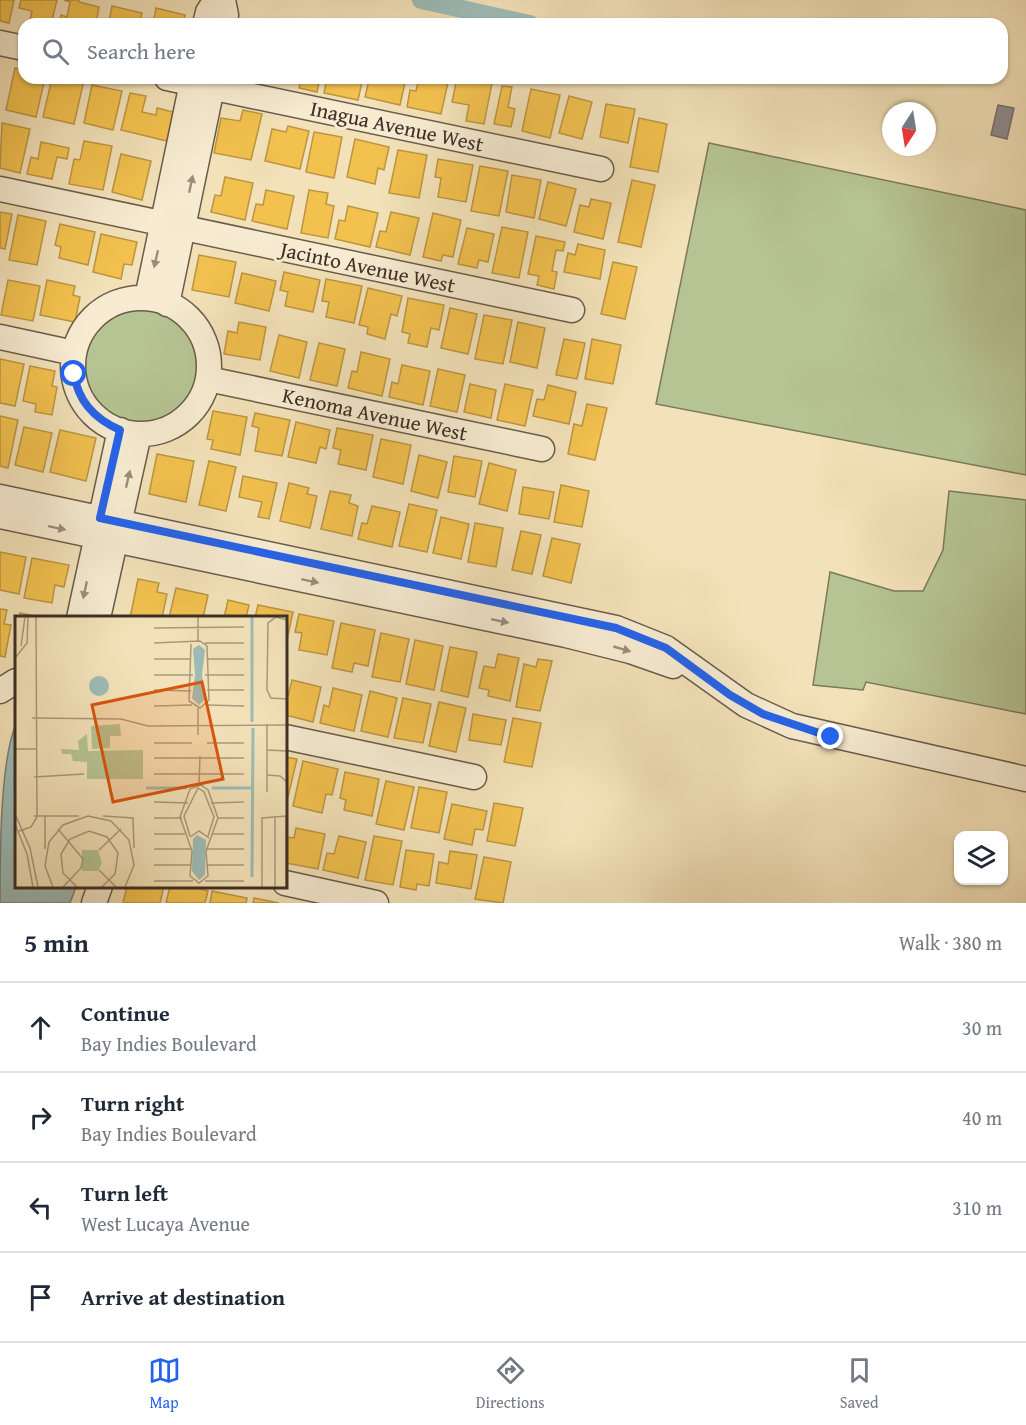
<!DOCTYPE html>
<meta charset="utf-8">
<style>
:root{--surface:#fff;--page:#f6f6f7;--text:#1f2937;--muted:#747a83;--line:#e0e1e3;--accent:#2563eb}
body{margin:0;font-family:"Gentium Book Plus",serif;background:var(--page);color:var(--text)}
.controls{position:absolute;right:18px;bottom:18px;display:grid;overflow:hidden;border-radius:12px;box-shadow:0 2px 4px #0004}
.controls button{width:54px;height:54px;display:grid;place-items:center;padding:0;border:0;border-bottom:2px solid var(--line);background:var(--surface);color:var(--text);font:30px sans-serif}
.compass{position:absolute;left:882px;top:102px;width:54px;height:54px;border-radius:50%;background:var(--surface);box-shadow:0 2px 4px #0004;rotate:192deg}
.stop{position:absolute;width:18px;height:18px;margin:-14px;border:4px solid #2563eb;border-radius:50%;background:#fff}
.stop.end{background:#2563eb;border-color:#fff;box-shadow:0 2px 6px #0008}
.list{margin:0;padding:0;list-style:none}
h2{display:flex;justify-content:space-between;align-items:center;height:78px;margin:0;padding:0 24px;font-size:26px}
h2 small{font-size:20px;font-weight:400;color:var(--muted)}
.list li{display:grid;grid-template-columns:39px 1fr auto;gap:18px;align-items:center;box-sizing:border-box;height:90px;padding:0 24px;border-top:2px solid var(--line)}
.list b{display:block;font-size:22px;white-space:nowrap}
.list p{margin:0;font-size:20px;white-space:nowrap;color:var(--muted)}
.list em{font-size:20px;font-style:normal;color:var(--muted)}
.icon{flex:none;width:33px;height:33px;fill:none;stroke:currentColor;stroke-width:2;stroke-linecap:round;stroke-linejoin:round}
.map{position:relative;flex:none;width:1026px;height:903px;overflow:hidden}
.search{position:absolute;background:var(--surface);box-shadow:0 2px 4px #0004;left:18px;right:18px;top:18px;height:66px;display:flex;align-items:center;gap:15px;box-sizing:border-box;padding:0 21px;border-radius:18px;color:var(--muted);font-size:22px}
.sheet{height:438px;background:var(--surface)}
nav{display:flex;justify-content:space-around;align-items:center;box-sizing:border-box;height:84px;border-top:2px solid var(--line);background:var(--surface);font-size:16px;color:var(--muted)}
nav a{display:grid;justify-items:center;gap:3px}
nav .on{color:var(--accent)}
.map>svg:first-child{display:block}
</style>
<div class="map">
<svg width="1026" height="903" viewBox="0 0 1026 903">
<rect width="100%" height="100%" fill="#f3e2b9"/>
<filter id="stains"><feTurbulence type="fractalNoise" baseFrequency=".00333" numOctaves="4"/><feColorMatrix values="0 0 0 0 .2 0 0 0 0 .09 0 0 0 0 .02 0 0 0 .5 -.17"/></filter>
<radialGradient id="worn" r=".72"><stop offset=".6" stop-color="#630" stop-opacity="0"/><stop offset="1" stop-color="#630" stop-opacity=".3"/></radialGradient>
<!-- green -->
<path fill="#b6c493" stroke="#7a795c" stroke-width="1.5" d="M709,143L1026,210V475L656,404Z
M84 367a59 59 0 1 1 118 0a59 59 0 1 1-118 0Z
M949,491L1026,500V714L866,682L863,690L813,685L830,572L894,591H923L943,550Z"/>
<!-- water -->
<path fill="#9dbcb7" stroke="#77837d" stroke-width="1.5" d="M16,724V886L76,887L70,903H0C0,856 0,761 16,724Z"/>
<!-- homes -->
<path fill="#f2c14e" stroke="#bc9542" stroke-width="1.5" d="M0,0H14L9,23L0,21Z
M21,0H57L51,24H29L32,11L19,8Z
M64,0H79V2L99,7L96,24H59L61,15L67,17L70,2Z
M112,6L142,13L139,24H102L103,20L109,21Z
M156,8L185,15L183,24H153Z
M15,68L24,70V78H45L36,117L6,110Z
M52,78L84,80L74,124L43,117Z
M301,78H320L317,92L299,88Z
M327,78H363L358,100L324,93Z
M375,78H406L400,105L365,97L369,80L374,81Z
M419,78H449L441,114L407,107L410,90L416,91Z
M457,78H476L492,83L484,124L466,121L469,105L452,102Z
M92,85L122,91L113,130L84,123Z
M502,86L512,87L508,107L515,109L511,127L494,124Z
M531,89L560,95L550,138L522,131Z
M130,93L146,96L142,112L156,115L157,108L173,112L167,141L121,130Z
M569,96L592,102L582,139L559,133Z
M606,104L635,109L628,143L600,137Z
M243,110L262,114L251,160L214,153L221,118L240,121Z
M639,118L667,124L658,172L630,167Z
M2,123L30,129L20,173L0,168Z
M288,126L309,131L300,169L265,161L272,129L286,132Z
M314,132L342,137L334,178L306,172Z
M355,139L389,147L384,170L378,168L375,184L347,177Z
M84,141L112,146L103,190L69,184L74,159L80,160Z
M41,142L69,148L67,159L57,157L52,179L27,174L31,157L38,159Z
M398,150L427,155L419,198L389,193Z
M121,154L151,161L142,200L112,192Z
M438,159L473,165L466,202L438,197L441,178L435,177Z
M480,166L508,171L499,216L471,211Z
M512,175L541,180L534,218L506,212Z
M225,177L253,183L245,220L211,212L215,195L221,196Z
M632,180L655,185L641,247L618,242Z
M548,182L576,189L566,226L539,219Z
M266,190L294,196L287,229L252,221L256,204L263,205Z
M309,190L328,193L326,204L334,206L328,238L301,233Z
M591,199L611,203L603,239L574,232L580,205L589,207Z
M348,206L378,213L370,247L335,239L339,220L345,221Z
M0,212L12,214L5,249L0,248Z
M391,212L419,218L410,255L376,247L380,231L386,232Z
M433,213L461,220L453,257L443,255L441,261L423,257Z
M18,215L46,221L37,265L9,260Z
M60,224L95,232L88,265L59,258L61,247L55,245Z
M502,227L528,232L519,278L492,273Z
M467,228L494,234L488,262L479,260L477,268L458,264Z
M101,234L137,242L132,265L124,264L121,279L93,272Z
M536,236L565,242L563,251L556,250L552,271L557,272L554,289L537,285L539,276L528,274Z
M578,244L605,250L600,279L564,272L568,253L575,255Z
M199,255L236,262L229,297L192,290Z
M613,262L637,267L625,319L601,314Z
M284,272L320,280L313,312L285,306L288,292L280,290Z
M242,273L276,281L269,311L235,303Z
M326,279L362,286L354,323L326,317L329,302L322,301Z
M8,280L40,286L33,321L1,315Z
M47,280L75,286L73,295L80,297L75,322L40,315Z
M368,288L402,296L397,316L391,314L385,339L367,334L368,327L359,325Z
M408,298L444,305L439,330L431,328L427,347L408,343L410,334L402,332Z
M450,308L477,314L468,354L441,348Z
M484,315L512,320L503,364L475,359Z
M239,322L266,327L260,360L224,354L228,331L237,333Z
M518,322L545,328L537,368L510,362Z
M279,335L307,342L299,378L270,371Z
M564,339L585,343L577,379L556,375Z
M592,339L621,345L613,384L585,379Z
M319,343L345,349L337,386L310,380Z
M361,352L390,359L382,396L348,388L352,371L357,372Z
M0,359L24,364L15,406L0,403Z
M402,365L430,371L423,405L389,397L392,382L398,384Z
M30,366L55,371L52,386L57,387L52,415L35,412L36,404L23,401Z
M438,369L465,375L457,412L430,406Z
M470,384L496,390L491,418L464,412Z
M505,384L533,390L525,426L497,420Z
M548,385L576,392L569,424L533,416L537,399L544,400Z
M587,404L607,408L595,460L568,454L574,424L582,426Z
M213,411L247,417L240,455L211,449L213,440L207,439Z
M255,413L290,420L282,456L255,451L259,428L252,426Z
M0,416L18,420L8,468L0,466Z
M296,422L330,430L326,449L320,447L316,463L288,457Z
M24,427L52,433L43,472L15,465Z
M337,428L373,435L366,470L338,464L341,450L333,448Z
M60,430L96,438L86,481L50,472Z
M381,439L411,445L403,484L373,477Z
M157,454L194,461L186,502L149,494Z
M419,455L447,462L438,498L411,491Z
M454,456L482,461L475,497L448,492Z
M209,461L236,467L226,511L199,505Z
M489,463L516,470L507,511L479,504Z
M243,476L277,483L269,519L258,517L262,502L239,497Z
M289,483L309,488L307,494L317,496L310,528L280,521Z
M561,485L589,491L582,527L554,522Z
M523,487L554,492L549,519L519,514Z
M330,491L351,495L349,503L358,506L352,536L321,529Z
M409,504L437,510L427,552L399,546Z
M372,506L400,512L392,547L358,539L362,523L367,524Z
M441,517L469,524L461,559L433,553Z
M475,523L503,528L496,567L468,562Z
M521,531L541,535L532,574L512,570Z
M552,538L580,544L571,583L543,576Z
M0,552L26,557L19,594L0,590Z
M32,558L69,565L64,587L55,585L52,603L24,598Z
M138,579L159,583L157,592L167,594L162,618H130Z
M176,588L208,595L203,618H169Z
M228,600L249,605L246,618H224Z
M258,605L293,612L285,649V618H255Z
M0,609L7,610L4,624L11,625L5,657L0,656Z
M20,613L46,618H19Z
M299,614L334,621L327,655L299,650L302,633L295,632Z
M341,623L375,630L368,666L354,663L352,672L332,668Z
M381,633L409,639L400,682L372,677Z
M415,640L443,646L434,690L406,684Z
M450,647L477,652L468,697L441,691Z
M498,654L519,658L510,701L488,696L489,690L479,688L484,666L495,668Z
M538,659L552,661L540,711L516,707L524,664L536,667Z
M292,680L321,687L313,722L285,715V696H288Z
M333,688L362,695L354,731L320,723L324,705L329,707Z
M370,691L397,698L388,737L361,731Z
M403,698L431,704L423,743L394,738Z
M439,702L466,708L456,752L429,746Z
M473,714L506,720L501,745L469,740Z
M513,718L541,723L532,767L504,762Z
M285,757L297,759L286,805H285Z
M303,761L338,769L332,795L326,794L322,813L293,806Z
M345,772L379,779L372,816L344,810L346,800L340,798Z
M386,781L414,787L404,830L376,824Z
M419,787L447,792L439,833L411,828Z
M494,803L523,808L515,846L487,841Z
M452,804L487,811L483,830L475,829L472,845L444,839Z
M296,828L325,834L318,869L285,863L287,837L294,838Z
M339,836L366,842L358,878L323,870L327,853L334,854Z
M374,836L402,841L393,885L365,880Z
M406,850L434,854L429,886L417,884L416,890L400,887Z
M450,851L477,855L471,889L436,883L439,862L448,864Z
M484,857L511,862L503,903L475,899Z
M127,886H164L160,903H123Z
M170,886H190L208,891L205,903H166Z
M212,891L247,898L246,903H210Z
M254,898L279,903H253Z"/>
<!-- industry -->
<path fill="#8d8d92" stroke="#757072" stroke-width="1.5" d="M998,105L1014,108L1007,139L991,135Z"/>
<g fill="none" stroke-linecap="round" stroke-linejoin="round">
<!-- canal -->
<path stroke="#9dbcb7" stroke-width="18" d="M421,0L530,24"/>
<defs>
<path id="minor" d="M223,0L226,15L224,24
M205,24L208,12L216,0
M0,43L24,48
M167,78L601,169
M0,189L572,310
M147,298L193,78
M73 366a68 68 0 1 1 136 0a68 68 0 1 1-136 0Z
M167,304L214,78
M0,337L74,353
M208,379L542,449
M0,497L616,628L666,648L746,705L792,726L1026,779
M0,516L566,635L630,651L673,666
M79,618L120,430
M98,618L139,434
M0,691L16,681
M285,737L474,777
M285,883L376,903
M94,903L100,886"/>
</defs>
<!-- minor casing -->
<use href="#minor" stroke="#6a5b4b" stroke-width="27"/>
<!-- minor -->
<use href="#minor" stroke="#f7ecd2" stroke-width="24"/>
</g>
<!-- one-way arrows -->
<defs><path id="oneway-solid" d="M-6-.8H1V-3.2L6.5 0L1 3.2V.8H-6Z" transform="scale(1.5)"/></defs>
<g fill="#9a8d7c">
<use href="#oneway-solid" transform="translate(191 184) rotate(-78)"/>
<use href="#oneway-solid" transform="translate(156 259) rotate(103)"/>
<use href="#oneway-solid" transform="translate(128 479) rotate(-77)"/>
<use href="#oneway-solid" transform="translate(57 528) rotate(12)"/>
<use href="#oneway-solid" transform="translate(310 581) rotate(12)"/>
<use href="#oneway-solid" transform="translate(85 590) rotate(102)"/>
<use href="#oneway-solid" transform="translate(500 621) rotate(12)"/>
<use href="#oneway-solid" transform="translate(622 649) rotate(16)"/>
</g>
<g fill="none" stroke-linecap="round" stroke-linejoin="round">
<!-- route -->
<path stroke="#2563eb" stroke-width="8" d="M74,374C78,402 95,419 120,430L100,518L616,628L666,648L730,695L763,714L831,737"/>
</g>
<g text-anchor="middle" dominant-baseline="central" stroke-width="6" stroke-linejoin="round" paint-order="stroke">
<!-- street labels -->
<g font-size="21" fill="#3d2e26" stroke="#f7ecd2">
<text transform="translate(397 126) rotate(12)">Inagua Avenue West</text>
<text transform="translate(368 267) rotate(12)">Jacinto Avenue West</text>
<text transform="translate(375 414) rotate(12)">Kenoma Avenue West</text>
</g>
</g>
<!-- overview -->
<g transform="translate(15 616)">
<rect width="272" height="272" fill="#f3e2b9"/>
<path d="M105,108L106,120H95V132L77,133L76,110ZM72,118L73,135L128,134V163H72V146L58,145L56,138H47L46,133L64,134L63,125ZM67,234H83L87,247L83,255H67Z" fill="#b6c493"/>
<path d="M184,29L190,34L187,59L190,83L184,89L177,82L180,59L178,33ZM74 70a10 10 0 1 1 20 0a10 10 0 1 1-20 0ZM182,219L191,224L190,259L184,264L177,255L178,223Z" fill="#9dbcb7"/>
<path fill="none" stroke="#9dbcb7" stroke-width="3" d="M237,1V106M131,172H172M197,172H237M237,261L238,112"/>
<path fill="none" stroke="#aa9a7e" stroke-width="1.5" d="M183,1V25M272,4L261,1L253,7L252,74L256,82L272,83M139,12L229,11M139,27L185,25L192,30L194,84L185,92L174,85L176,28M190,27H229M6,30L10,1M0,42L12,27L13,1M139,43H176M192,43H229M139,59H178M190,59H229M139,74L176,75M192,74H229M192,89L229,90M139,90L177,89M17,102L106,103L133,110L272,109M252,108V176M183,119V92M139,127H177M192,127H229M0,133H21M252,134L272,135M139,142H229M139,158H229M252,159L265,160L272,166M19,161L69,158M186,169L193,174L203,202L191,235L193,260L184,267L175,260L177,235L165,201L175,173ZM184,170L185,140M139,186L173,187M196,187L229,186M0,198L15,232L23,271M19,200H64M30,200V233M88,200L118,202L119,232M260,200V271M271,200V271M139,202H167M202,202H229M0,208L12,238L18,271M43,213L68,243L66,252L48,271M4,215L16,211L22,201L21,1M139,218H170M198,218H229M175,220L169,200L183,172L189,176L199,201L193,220M175,221L184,215L194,222M139,233H176M192,233H229M84,234L106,213M139,249H176M192,249H229M84,254L101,271M139,265H178M190,265H229M38,271L30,250L34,226L48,209L73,200L96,205L114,224L119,249L110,271M62,271L48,257L46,238L55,223L74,215L92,221L103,237L100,258L87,271M247,271V202L272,200"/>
<path fill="#d7550f" fill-opacity="0.15" stroke="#d7550f" stroke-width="3" d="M187,66L208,163L98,186L77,89Z"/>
<rect width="272" height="272" fill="none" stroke="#3d2e26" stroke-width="3"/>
</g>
<rect width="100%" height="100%" filter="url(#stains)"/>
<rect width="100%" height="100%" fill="url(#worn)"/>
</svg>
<div class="controls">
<button><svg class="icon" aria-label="layers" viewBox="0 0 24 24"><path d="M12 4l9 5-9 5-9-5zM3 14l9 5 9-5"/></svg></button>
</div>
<svg class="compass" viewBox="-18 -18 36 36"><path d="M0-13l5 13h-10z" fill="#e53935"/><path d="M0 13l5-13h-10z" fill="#747a83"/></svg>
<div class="stop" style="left:74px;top:374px"></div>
<div class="stop end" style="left:831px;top:737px"></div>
<div class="search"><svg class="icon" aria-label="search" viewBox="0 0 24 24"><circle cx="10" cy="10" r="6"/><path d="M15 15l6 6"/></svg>Search here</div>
</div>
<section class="sheet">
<h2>5 min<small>Walk · 380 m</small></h2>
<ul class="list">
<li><svg class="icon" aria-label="ahead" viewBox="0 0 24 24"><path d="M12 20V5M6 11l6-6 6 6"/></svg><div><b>Continue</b><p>Bay Indies Boulevard</p></div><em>30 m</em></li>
<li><svg class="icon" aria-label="right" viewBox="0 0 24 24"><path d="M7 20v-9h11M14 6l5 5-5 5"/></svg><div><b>Turn right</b><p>Bay Indies Boulevard</p></div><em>40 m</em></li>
<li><svg class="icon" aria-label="left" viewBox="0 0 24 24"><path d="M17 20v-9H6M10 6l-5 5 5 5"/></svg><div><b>Turn left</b><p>West Lucaya Avenue</p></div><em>310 m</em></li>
<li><svg class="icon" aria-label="arrive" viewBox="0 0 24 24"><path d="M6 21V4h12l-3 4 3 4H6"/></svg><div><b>Arrive at destination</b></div></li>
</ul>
</section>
<nav>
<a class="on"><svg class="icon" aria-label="map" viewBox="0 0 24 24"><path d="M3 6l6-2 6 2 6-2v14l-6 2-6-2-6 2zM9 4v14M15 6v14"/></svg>Map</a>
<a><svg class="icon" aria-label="directions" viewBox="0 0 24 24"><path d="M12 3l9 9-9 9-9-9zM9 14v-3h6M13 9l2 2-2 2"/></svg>Directions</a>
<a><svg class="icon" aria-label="saved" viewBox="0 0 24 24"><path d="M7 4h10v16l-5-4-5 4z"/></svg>Saved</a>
</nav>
